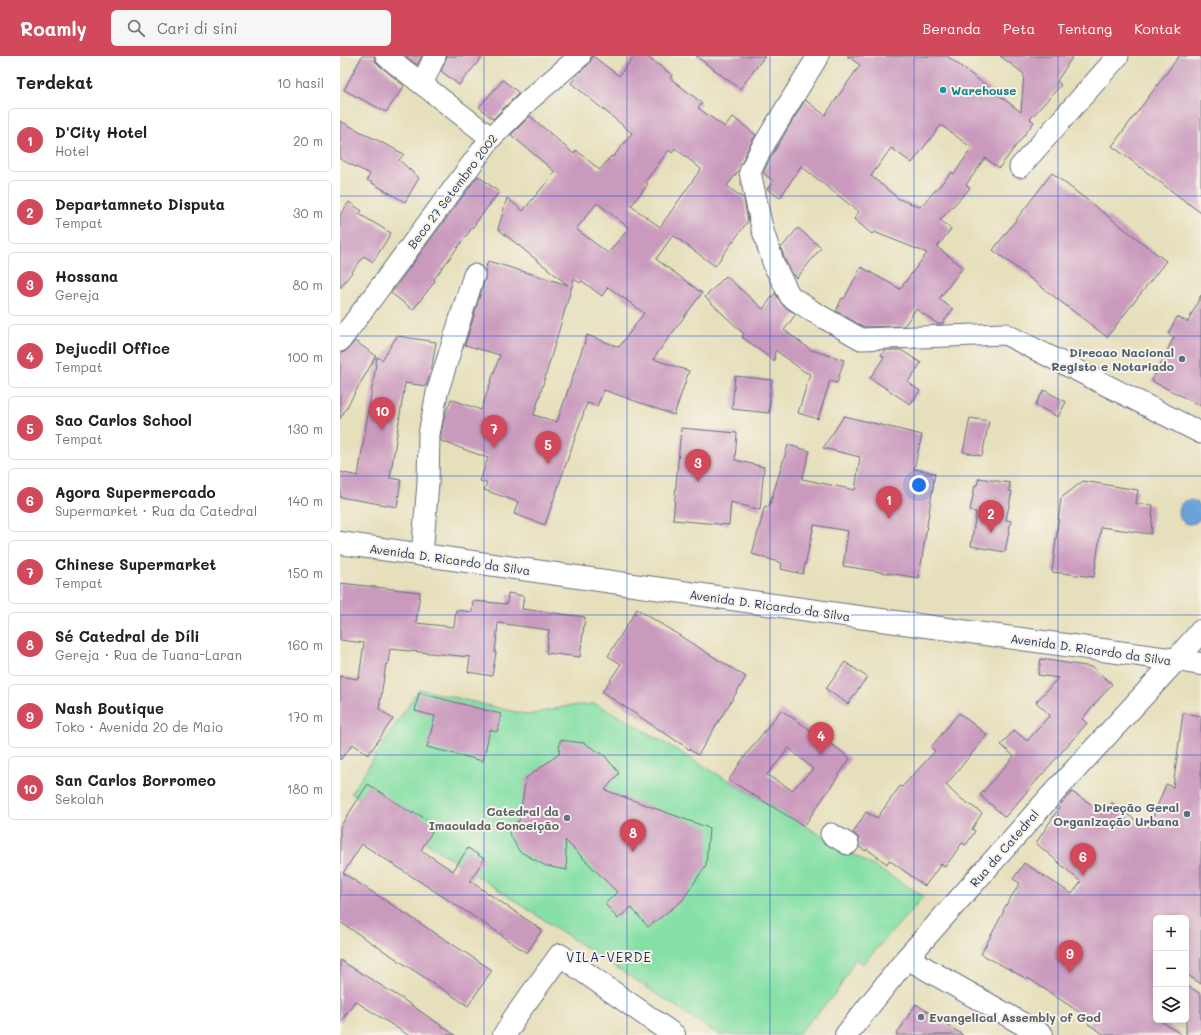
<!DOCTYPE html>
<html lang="id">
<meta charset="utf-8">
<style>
:root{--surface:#fff;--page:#f6f6f6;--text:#202124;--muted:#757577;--line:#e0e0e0;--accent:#d1495b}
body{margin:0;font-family:Mali,sans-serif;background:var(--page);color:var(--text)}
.controls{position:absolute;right:12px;bottom:12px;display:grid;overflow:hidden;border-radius:6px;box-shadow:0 2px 6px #0003}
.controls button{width:36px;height:36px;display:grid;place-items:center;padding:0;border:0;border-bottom:1px solid var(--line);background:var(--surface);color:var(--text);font:20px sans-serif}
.you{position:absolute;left:579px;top:429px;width:14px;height:14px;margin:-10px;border:3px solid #fff;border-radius:50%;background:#1a73e8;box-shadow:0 0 0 6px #1a73e833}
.badge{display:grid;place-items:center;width:26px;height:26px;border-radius:50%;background:var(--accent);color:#fff;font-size:13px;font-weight:700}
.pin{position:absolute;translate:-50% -33px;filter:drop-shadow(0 1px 2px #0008)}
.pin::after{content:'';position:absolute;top:21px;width:14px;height:12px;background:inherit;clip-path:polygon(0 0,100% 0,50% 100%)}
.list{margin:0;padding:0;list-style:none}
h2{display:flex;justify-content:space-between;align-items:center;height:52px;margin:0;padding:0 16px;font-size:17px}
h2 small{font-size:13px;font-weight:400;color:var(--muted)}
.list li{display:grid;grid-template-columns:26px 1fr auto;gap:12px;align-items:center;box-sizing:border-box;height:64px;margin:0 8px 8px;padding:0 8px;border:1px solid var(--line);border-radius:6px}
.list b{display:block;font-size:15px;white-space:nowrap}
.list p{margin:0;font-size:13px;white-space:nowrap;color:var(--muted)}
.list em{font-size:13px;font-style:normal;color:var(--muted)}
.icon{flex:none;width:22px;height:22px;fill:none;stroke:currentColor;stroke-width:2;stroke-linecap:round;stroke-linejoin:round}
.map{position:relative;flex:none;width:861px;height:979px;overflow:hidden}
header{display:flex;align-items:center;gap:24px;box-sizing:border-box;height:56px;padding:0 20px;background:var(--accent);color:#fff}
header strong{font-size:19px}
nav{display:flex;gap:22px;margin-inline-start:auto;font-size:14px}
.search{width:280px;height:36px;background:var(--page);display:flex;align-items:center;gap:10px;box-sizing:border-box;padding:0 14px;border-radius:6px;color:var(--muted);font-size:15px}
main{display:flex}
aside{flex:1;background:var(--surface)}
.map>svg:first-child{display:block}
</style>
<header>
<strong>Roamly</strong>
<div class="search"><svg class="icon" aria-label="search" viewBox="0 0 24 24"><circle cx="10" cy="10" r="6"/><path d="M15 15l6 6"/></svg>Cari di sini</div>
<nav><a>Beranda</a><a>Peta</a><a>Tentang</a><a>Kontak</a></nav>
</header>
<main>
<aside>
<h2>Terdekat<small>10 hasil</small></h2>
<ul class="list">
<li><span class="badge">1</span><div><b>D'City Hotel</b><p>Hotel</p></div><em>20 m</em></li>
<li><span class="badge">2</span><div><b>Departamneto Disputa</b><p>Tempat</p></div><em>30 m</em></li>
<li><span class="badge">3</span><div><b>Hossana</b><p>Gereja</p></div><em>80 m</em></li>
<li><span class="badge">4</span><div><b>Dejucdil Office</b><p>Tempat</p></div><em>100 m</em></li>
<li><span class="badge">5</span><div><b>Sao Carlos School</b><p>Tempat</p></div><em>130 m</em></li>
<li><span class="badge">6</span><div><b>Agora Supermercado</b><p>Supermarket · Rua da Catedral</p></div><em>140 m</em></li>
<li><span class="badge">7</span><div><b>Chinese Supermarket</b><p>Tempat</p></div><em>150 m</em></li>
<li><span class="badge">8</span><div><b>Sé Catedral de Díli</b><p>Gereja · Rua de Tuana-Laran</p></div><em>160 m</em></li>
<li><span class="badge">9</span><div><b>Nash Boutique</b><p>Toko · Avenida 20 de Maio</p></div><em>170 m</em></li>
<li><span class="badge">10</span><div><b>San Carlos Borromeo</b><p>Sekolah</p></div><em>180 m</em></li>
</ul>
</aside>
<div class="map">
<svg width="861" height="979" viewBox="0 0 861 979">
<rect width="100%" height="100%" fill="#f7f3e8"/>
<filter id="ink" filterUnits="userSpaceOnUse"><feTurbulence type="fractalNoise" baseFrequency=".025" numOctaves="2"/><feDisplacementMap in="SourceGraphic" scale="8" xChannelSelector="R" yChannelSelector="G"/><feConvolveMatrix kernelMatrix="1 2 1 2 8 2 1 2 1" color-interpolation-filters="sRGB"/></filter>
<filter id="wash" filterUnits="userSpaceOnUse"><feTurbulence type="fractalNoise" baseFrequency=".012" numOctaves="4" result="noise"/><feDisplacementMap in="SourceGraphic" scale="16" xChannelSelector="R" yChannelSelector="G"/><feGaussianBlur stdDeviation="0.9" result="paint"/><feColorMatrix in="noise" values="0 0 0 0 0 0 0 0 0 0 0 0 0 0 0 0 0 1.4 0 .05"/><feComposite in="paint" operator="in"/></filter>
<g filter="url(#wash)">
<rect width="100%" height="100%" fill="#e6dfbb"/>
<!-- green -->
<path fill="#86e0a6" stroke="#508882" d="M79,633L188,659L228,650L255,648L284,663L584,840L523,908L515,903L497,936L457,979H379L11,737Z"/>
<!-- water -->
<path fill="#6ba2d9" stroke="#43689c" d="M838 456a12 12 0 1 1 24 0a12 12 0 1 1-24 0Z"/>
<g id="blocks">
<!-- building -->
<path fill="#ca9abe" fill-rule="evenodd" d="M22,0H34L35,5L39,9L64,30L46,56L4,34Z
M66,0H82L77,9Z
M107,0H143L119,29L101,15Z
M253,0L279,20L294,0H306L332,19L330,22L362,47L358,52L385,71L393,61L416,79L409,90L399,114L387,130L404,143L408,165L375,210L333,179L316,203L362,237L313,303L349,315L334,359L264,334L257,350L247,347L205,469L174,458L178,446L144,434L147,427L140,425L148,402L101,385V379L104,362L111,343L141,354L160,299L125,289L145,223V215L148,205L228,229L158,173L167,142L183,155L215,116L171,79L190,60L234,98L236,94L260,114L271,100L273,101L292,77L231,27L240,16L248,9ZM335,92L361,113L320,171L291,150L308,128L305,126L329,94L332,97ZM257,147L289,172L268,197L236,173ZM234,223L240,227L242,225L262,240L268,231L304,257L279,291L247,279L217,366L194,359Z
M356,0H425L400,33Z
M507,0H607L681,56L684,18L660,0H733L717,25L721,29L690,63L694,66L659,112L645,102L626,129L630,132L600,164L611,173L597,191L623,211L599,243L613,253L602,268H598L576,253L564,270L524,271L496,255L502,242L504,243L521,211L560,233L587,197L534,176L532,178L514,163L519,156L461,110L440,142L427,133L433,125L423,117L431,101L465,44L485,59L520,9ZM601,69L632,92L614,118L612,116L580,151L559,143L531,120L551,92L572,107Z
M839,0H861V157L772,90Z
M163,24L179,37L153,63L139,51Z
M0,65L64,98L59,104L79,122L65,146L27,124L30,118L0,103Z
M712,117L826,205L767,281L653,194Z
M138,120L159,136L94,223L95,225L73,254L51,237Z
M9,146L22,155L19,158L51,177L33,206L24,200L0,232V159Z
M458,172L481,192L457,222L452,217L445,204L441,192Z
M386,220L423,253L435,237L443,250L456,258L444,274L471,294L504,304L497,327L490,325L478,363L458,357L470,318L465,316L435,294L434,305L402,281L404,278L365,241Z
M861,239V350L812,325L834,281L828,278L837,261L848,266Z
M57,280L96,286L91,316L86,330L65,327L50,422L61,424L57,451L0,441V416L18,420L37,301L42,304Z
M15,285L36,300L0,363V297L5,296Z
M544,294H561L581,307L568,326L580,335L570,348L530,322L544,301L541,299Z
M395,320L432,324L429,357L392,353Z
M704,334L726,346L718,361L695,349Z
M504,360L582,379L574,413L595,417L579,522L503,510L508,475L474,469L463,518L441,513L442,507L412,498L425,450L429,451L448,389L470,395L462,423L515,434L520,401L483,392Z
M630,362L649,365L642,400L623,396Z
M341,372L397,377L395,404L424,411L420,454L391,446L389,469L333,464Z
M639,422L670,427L669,435H672L666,464L671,465L665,496L631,490L636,456L630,455L635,429H637Z
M743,425L798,434L796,448L813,449L811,478L761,471L754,521L712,516L721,442Z
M0,527L80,536L76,567L114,571L116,554L132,556L133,545L167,548L168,537L184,540L182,553L245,561L240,601L206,597L209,574L158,567L155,597H156L152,620L128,616L130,601L50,593L48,608H46L39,653L53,663L28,699L13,688L0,704V620L17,623V621L19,622L24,587L0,584Z
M297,553L406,621L358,699L262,636L281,608L268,600Z
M701,603L752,611L772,628L742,663L747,667L665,761L640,739L674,700L661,689L674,674L687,685L710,659L696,646L718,622L698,619Z
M505,606L527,621L508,648L486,633Z
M79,637L161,658L157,676L150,674L143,705L87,691L95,660L75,655Z
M441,654L501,695L510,703L464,770L389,724L402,704ZM449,692L473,713L452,734L427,719Z
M619,657L647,679L606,729L617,740L642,757L632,773L635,775L626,789L622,787L605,811L601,808L585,830L549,804L547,808L527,793L526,795L519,791V782L513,777L526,756L537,762L560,730L562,731L595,695L591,691Z
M843,657L861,660V928L846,918V862H816V964H819L842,979H765L748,968L751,964L688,922L687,923L641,898L664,855L663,854L680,827L673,823L684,807L732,838L741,826L696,787L723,746L732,736L765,757L772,747L798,766L800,764L809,771L826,728L833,731Z
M220,684L244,687L264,699L279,717L265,734L369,772L366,809L342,845L308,871L291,851L278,863L265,848L277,836L225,784L227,814L206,810L179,795L166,771L179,765L186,722L219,698Z
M28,728L73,758L74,756L96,769L81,794L113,815L128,792L144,803L130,825L202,874L187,897L162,880V879L22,788L3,817L152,914L128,950L0,866V771Z
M0,904L58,940L115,979H68L15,945L0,967Z
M846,929L861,938V979H846Z
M576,948L623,979H556Z"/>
</g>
</g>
<g filter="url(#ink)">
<use href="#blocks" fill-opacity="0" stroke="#626d7f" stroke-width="1"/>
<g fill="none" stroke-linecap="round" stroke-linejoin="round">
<defs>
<path id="minor" d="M46,0L151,82
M478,0L420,95L410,116L422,172L434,209L450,240L472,255L521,283L665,278L861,377
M82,28L95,0
M680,111L778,0
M0,285L151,82L189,44L240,0
M82,499L88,427L89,378L97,337L134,219
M491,778L508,788"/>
<path id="tertiary" d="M836,604L861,608
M164,979L172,968V965L220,899L334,979"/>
<path id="secondary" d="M0,487L497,558L836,604
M506,979L567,902"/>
<path id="primary" d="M702,979L567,902L709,742L836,604L861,575"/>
</defs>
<!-- minor casing -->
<use href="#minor" stroke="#626d7f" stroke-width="23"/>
<!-- tertiary casing -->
<use href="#tertiary" stroke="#626d7f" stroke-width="24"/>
<!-- secondary casing -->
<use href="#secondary" stroke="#626d7f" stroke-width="24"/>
<!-- primary casing -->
<use href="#primary" stroke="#626d7f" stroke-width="24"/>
<!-- minor -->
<use href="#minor" stroke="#fff" stroke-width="21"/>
<!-- tertiary -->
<use href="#tertiary" stroke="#fff" stroke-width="22"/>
<!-- secondary -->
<use href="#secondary" stroke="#fff" stroke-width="22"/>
<!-- primary -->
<use href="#primary" stroke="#fff" stroke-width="22"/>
</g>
</g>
<!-- grid -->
<path fill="none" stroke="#1d4ed8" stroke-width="1" stroke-opacity="0.55" d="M144,0V979M287,0V979M430,0V979M574,0V979M718,0V979M0,140H861M0,280H861M0,420H861M0,559H861M0,699H861M0,839H861"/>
<!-- markers -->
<circle fill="#0f9aa8" stroke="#f7f3e8" stroke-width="1.5" cx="603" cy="34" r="4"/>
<g fill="#5c6f8a" stroke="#f7f3e8" stroke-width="1.5">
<circle cx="842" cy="303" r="4"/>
<circle cx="847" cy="758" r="4"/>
</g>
<g fill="#6b7280" stroke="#f7f3e8" stroke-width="1.5">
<circle cx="227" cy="762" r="4"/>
<circle cx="581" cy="961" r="4"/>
</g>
<g text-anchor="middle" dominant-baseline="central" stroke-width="4" stroke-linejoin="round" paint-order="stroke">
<!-- culture labels -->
<g font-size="12" font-weight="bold" fill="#0d838f" stroke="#f7f3e8" text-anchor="start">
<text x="611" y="34">Warehouse</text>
</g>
<!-- street labels -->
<g font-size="12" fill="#1b2f5e" stroke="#f7f3e8">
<text transform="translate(112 135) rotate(-53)">Beco 27 Setembro 2002</text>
<text transform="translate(110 503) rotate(8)">Avenida D. Ricardo da Silva</text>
<text transform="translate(430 549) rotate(8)">Avenida D. Ricardo da Silva</text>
<text transform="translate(751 593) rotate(8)">Avenida D. Ricardo da Silva</text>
<text transform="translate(664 792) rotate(-49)">Rua da Catedral</text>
</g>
<!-- service labels -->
<g font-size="12" font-weight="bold" fill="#4e5e75" stroke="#f7f3e8" text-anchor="end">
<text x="834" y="296">Direcao Nacional<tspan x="834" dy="14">Registo e Notariado</tspan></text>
<text x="839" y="751">Direção Geral<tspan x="839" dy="14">Organização Urbana</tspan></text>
</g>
<!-- worship labels -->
<g font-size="12" font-weight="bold" fill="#5b616d" stroke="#f7f3e8" text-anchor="end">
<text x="219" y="755">Catedral da<tspan x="219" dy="14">Imaculada Conceição</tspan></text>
<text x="589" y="961" text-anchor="start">Evangelical Assembly of God</text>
</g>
<!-- neighbourhood labels -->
<g font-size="13" letter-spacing="1" fill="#1b2f5e" stroke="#f7f3e8">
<text x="269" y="900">VILA-VERDE</text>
</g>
</g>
</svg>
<div class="controls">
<button>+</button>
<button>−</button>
<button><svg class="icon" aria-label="layers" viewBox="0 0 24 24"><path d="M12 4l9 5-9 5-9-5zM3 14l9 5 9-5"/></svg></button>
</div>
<div class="you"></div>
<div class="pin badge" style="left:549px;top:463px">1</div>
<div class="pin badge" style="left:651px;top:477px">2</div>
<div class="pin badge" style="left:358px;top:426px">3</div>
<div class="pin badge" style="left:481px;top:699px">4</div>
<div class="pin badge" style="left:208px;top:408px">5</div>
<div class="pin badge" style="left:743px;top:820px">6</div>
<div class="pin badge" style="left:154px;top:392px">7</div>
<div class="pin badge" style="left:293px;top:796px">8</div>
<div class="pin badge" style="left:730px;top:917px">9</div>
<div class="pin badge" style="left:42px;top:374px">10</div>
</div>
</main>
